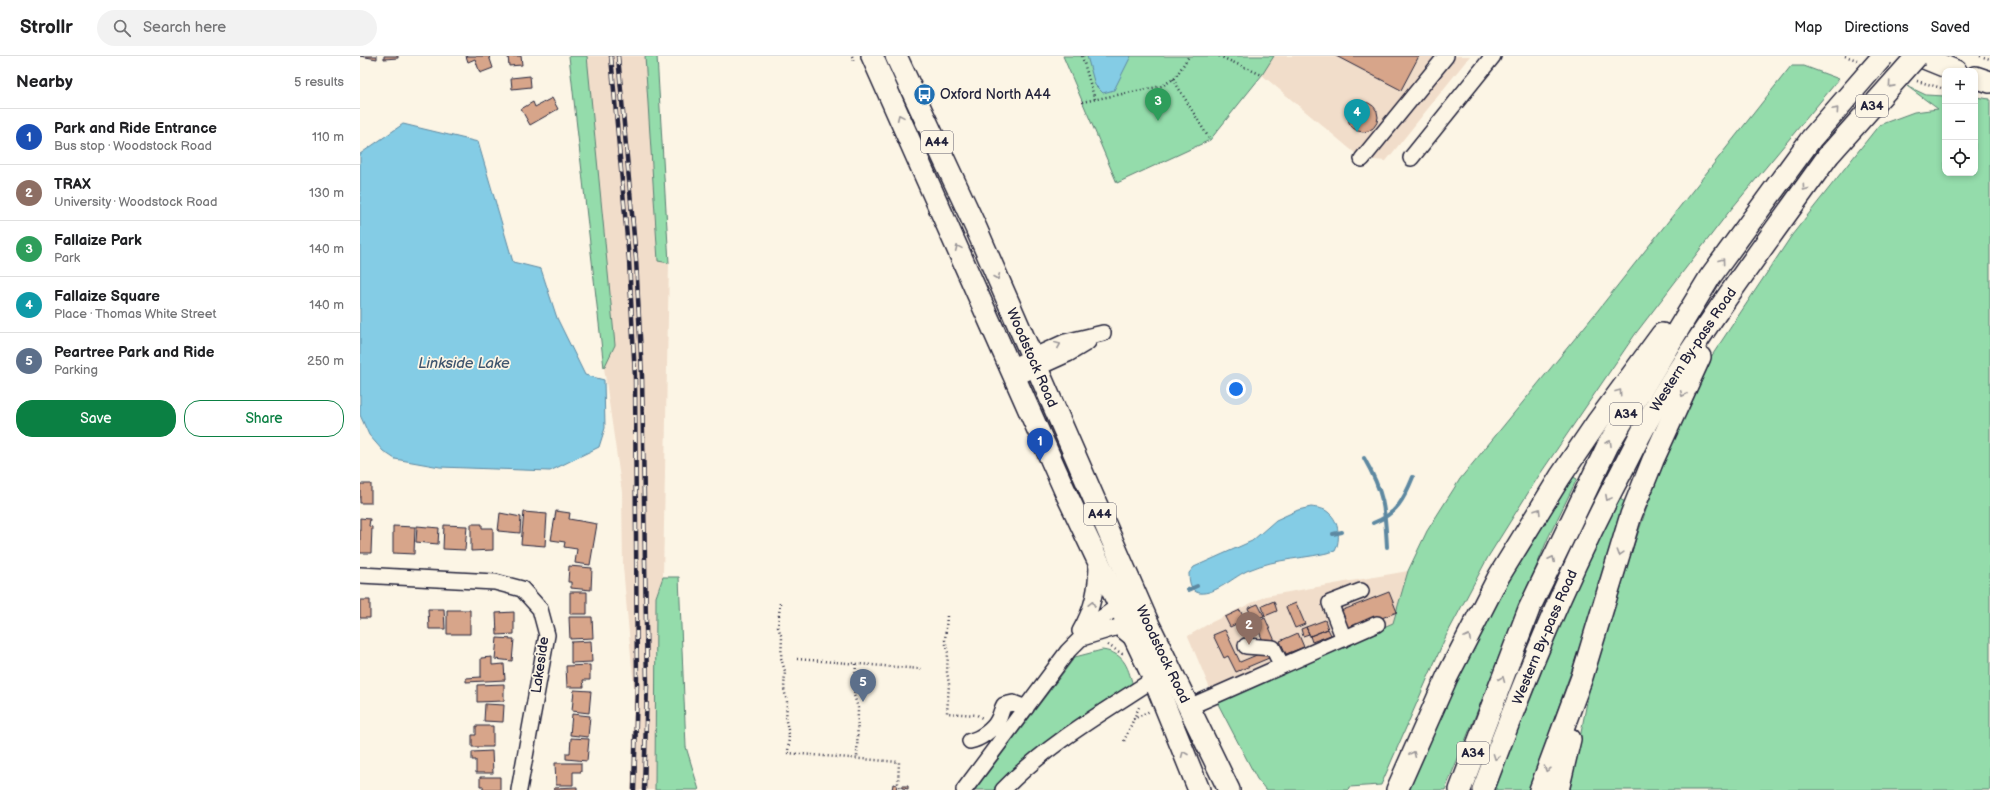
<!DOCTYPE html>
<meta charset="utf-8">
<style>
:root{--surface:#fff;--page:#f2f2f2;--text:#202124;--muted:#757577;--line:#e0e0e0;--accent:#0b8043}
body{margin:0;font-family:"Balsamiq Sans",sans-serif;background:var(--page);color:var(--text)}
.controls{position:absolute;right:12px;top:12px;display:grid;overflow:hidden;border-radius:8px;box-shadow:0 2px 6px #0003}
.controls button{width:36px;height:36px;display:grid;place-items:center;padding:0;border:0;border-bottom:1px solid var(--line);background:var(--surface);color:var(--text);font:20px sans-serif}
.you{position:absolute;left:876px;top:333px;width:14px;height:14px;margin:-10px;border:3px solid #fff;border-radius:50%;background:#1a73e8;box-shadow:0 0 0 6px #1a73e833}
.badge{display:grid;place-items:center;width:26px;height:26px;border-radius:50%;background:var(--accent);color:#fff;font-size:13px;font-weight:700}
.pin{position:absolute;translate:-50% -33px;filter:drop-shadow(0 1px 2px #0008)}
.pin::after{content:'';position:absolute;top:21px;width:14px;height:12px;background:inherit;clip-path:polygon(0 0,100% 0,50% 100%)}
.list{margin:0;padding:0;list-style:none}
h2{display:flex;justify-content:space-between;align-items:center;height:52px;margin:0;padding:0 16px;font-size:17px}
h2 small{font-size:13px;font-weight:400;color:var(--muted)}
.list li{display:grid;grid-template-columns:26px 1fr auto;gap:12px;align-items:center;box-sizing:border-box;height:56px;padding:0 16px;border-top:1px solid var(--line)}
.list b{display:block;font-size:15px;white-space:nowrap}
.list p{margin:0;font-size:13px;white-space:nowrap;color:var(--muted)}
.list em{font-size:13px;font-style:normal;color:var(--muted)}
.actions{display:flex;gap:8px;padding:12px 16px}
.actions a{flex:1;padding:9px 0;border:1px solid var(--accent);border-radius:16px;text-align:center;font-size:14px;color:var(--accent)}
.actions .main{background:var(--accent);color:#fff}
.icon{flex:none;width:22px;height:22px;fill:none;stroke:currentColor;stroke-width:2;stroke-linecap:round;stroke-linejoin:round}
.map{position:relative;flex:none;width:1630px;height:734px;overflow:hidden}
header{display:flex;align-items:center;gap:24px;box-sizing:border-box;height:56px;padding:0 20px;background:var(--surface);border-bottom:1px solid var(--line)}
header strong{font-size:19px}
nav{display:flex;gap:22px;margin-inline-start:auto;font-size:14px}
.search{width:280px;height:36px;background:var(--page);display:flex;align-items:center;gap:10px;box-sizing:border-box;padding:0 14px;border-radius:22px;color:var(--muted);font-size:15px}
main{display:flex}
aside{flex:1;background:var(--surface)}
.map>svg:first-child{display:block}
</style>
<header>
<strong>Strollr</strong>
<div class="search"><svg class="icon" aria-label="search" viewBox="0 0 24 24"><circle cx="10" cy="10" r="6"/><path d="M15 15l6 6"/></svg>Search here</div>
<nav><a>Map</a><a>Directions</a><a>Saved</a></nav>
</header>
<main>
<aside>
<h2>Nearby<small>5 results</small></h2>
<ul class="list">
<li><span class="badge" style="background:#1a4fb4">1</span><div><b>Park and Ride Entrance</b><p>Bus stop · Woodstock Road</p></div><em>110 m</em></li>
<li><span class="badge" style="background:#8d6e63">2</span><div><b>TRAX</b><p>University · Woodstock Road</p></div><em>130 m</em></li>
<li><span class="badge" style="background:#2e9e5b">3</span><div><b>Fallaize Park</b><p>Park</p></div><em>140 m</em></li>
<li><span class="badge" style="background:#0f9aa8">4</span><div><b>Fallaize Square</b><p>Place · Thomas White Street</p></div><em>140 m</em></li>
<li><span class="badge" style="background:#5c6f8a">5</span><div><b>Peartree Park and Ride</b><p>Parking</p></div><em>250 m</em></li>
</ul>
<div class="actions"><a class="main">Save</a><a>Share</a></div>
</aside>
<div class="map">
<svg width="1630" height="734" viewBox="0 0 1630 734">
<rect width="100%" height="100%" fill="#fcf5e5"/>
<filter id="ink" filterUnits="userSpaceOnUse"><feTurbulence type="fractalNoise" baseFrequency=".025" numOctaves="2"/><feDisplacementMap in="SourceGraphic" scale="8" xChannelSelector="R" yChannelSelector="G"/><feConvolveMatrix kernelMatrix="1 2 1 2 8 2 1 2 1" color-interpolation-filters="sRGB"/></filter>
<g filter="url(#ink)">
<!-- built -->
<path fill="#f1ddca" d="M209,0H297L309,207L303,521L296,541L295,734H271L274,633L263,511L262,436L244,312Z
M703,0H1110L1026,105L1002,103L902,19L850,84L757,127Z
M1048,515L1034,567L853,640L828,580L850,567L906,540Z"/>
<!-- green -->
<path fill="#94dcab" stroke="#5b7f73" d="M209,0H227L255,289L244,312Z
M285,0H297L309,207L298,205Z
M703,0H914L902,19L850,84L757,127Z
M1431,10H1444L1479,23L1368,157L1276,277L1178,421L1128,501L1086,580L1021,729L989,731L988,734H906L897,723L856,644L1033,567L1048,515L1067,475L1100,423L1235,258Z
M1547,30L1566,39L1585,40V117H1615V41L1630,43V734H1210L1236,599L1295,428L1347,307L1432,179L1519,69L1554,56L1578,53Z
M1210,419L1217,423L1188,482L1085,734H1044L1113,585L1174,478Z
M1258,442L1269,448L1248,512L1169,734H1134L1207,545Z
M303,521H319L326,691L339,734H295L296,541Z
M742,594C766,597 768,613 774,633L650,734H615L715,601Z"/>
<!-- water -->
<path fill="#84cce5" stroke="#5d88a1" d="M727,0H771L754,34L743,37L735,29Z
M43,68L118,86L153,206L181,213L197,262L225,319L244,324L245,372L239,391L190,415L80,411L35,403L23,395L9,379L0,359V98Z
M951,451C957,452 964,452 969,457C979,465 981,484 975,495C946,503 917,502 889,514C874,520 856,539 839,537C830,535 829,524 829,517L834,511L892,485L916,464L938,454Z"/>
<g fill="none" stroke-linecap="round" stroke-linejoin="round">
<!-- stream -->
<path stroke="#5d88a1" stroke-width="4" d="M1004,402C1024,437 1025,452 1027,491
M1013,467C1037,458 1044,443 1053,421
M973,478L982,476
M828,534L837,530"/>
</g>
<!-- building -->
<path fill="#d7a58a" stroke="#22223b" d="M0,0H17V3Z
M24,0H38V2L24,3Z
M106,0H129L133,12L120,17L115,3L108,6Z
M148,0H161L162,9L149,10Z
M976,0H1059L1041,34Z
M170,20L171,31L152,33L151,22Z
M192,42L198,53L170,69L161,53L173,46L175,51Z
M988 61a15 15 0 1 1 30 0a15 15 0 1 1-30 0Z
M0,428H11V447H0Z
M196,455L210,457L209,463L237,468L230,509L215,507L217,493L204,491L205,486L191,484Z
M164,456L187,458L185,490L161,488Z
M140,457L161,461L160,477L138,475Z
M0,462L10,463L9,470L12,471L11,497H0Z
M111,468H122V472H133V494L111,495Z
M84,469L107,470L105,494L83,493Z
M33,470L55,471L54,498L33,497Z
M57,470L79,472L78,488L56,486Z
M209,510L232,512L231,534L211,532V526H208Z
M210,536H227V558H210Z
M1029,536L1037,556L986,576L978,556Z
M0,544H10V562H0Z
M914,545L917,555L905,560L902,550Z
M936,547L945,568L935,572L926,551Z
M898,548L904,560L893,564L888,552Z
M68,553H84L85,573H69Z
M87,554H110V578H87Z
M880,554L885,564L870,571L865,561Z
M154,556V578L137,579L136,557Z
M209,561H232L233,582L210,583Z
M905,562L915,585L905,589L895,567Z
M965,564L968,573L950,580L946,571Z
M946,571L949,578L943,580L941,573Z
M968,573L971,579L952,586L950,580Z
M865,574L880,606L906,595L909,602L876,616L868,600L864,602L853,579Z
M938,577L944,591L926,598L920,585Z
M137,582L154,583L152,605L135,603Z
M231,585L232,606L211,607V586Z
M132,601V609L144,608L145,624L106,626V622L121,621V602Z
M230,609V624H223L224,631H207L206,610Z
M144,628V645L117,646V629Z
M214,634L231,635L229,657L212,655Z
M125,648L144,649L143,666L124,665Z
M212,658L230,660L228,681L210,679Z
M116,670H133V691H112V679H116Z
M211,682L229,683L227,705L206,703V697H210Z
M132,695L133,717H116V704H112V696Z
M195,707H221V716H213V729H196Z
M120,721H140V734H123V730H120Z
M533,728L537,729L536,734H532Z
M542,730H548V733L542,732Z
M217,731V734H194V732Z"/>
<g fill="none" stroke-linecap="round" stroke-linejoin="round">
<defs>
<path id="minor" d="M1051,102L1133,0
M1002,103L1086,0
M650,311L705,286L743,277
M655,322L708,298L728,286
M0,519L135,526L162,533L180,553L187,579L159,734
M720,575C733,553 737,532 737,506
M722,582L758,571L774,584
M984,583L970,547L1001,535
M886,590L913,592L922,610
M829,651L1017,568
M610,685C620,683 633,674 638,664C641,659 641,654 644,649L653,647L666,652
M604,734L708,595L740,563L767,544
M643,734C686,689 742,657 794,623"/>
<g id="highway">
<path d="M512,0L705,435L794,623L839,734"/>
<path id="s1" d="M536,0L616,172L789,569L869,734"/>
<path d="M1559,0L1596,15"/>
<path d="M1615,21L1630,26"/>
<path d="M1037,734L1087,621L1139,520L1200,421L1238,365L1302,278"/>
<path d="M1100,734L1169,553L1248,389L1350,221L1451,83"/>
<path id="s2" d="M1123,734C1162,630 1203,528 1254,430C1270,400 1284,369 1302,340C1353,257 1412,179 1468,100"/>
<path d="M1180,734L1222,621L1271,459L1293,404L1340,301"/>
<path d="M1198,734L1210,683"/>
</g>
</defs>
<!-- minor casing -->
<use href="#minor" stroke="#22223b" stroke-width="18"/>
<!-- highway casing -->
<use href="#highway" stroke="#22223b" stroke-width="24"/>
<!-- path -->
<path stroke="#22223b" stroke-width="2.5" stroke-dasharray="1 3" stroke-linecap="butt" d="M492,0L495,7
M722,0L735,44
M859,0L902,19
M1485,0L1497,4
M1620,0L1630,3
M813,23L850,84
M1557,25L1585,33
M722,46L802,30L815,22L829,0
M420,547L418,571L422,582L421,602L425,615L424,633L427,646L426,665L429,678L428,697L539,706L538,727L541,734
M587,560L585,584L588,597L587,616L589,628L587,657L617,659L624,663
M748,589L764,599
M437,603L561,613
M496,608L494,639L498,652L497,703
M773,663L790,655
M764,685L780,649"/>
<!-- minor -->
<use href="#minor" stroke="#fcf5e5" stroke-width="15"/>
<!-- highway -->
<use href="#highway" stroke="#fcf5e5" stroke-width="21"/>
<defs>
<path id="rail" d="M251,0L269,204L275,321L277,630L274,734
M258,0L276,203L282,320L287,630L284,734"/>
</defs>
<!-- rail casing -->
<use href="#rail" stroke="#22223b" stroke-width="4.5"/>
<!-- rail -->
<use href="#rail" stroke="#fcf5e5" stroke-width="3" stroke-dasharray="9" stroke-linecap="butt"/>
<defs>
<path id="highway-bridge" d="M1451,83L1523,0
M1468,100L1557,0"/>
</defs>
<!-- highway-bridge casing -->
<use href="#highway-bridge" stroke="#22223b" stroke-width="24" stroke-linecap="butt"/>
<!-- highway-bridge -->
<use href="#highway-bridge" stroke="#fcf5e5" stroke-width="21"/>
</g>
<!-- one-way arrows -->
<defs><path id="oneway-chevron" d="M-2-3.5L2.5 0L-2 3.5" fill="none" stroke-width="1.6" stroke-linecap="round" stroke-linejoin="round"/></defs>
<g stroke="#9a9698">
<use href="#oneway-chevron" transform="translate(1531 29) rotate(132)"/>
<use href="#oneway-chevron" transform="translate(1476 54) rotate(-49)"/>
<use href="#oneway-chevron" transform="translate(540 61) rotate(-114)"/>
<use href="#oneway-chevron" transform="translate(1445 132) rotate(126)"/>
<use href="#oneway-chevron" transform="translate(598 192) rotate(-114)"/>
<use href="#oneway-chevron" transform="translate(1362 205) rotate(-54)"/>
<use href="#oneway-chevron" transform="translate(637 221) rotate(67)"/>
<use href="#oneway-chevron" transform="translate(698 289) rotate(-23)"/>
<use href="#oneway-chevron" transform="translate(1259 336) rotate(-54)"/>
<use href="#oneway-chevron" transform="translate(1323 338) rotate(115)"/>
<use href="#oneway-chevron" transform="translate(1249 387) rotate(-60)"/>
<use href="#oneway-chevron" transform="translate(1248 442) rotate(118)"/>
<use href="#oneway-chevron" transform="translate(1178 455) rotate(-58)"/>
<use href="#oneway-chevron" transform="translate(1260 497) rotate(107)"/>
<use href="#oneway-chevron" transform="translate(1192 503) rotate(-64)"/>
<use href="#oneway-chevron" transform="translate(732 548) rotate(-78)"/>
<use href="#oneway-chevron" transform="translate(1108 581) rotate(-62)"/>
<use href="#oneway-chevron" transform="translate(1142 623) rotate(-68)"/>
<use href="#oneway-chevron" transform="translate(824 698) rotate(-112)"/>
<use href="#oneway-chevron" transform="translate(1053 698) rotate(-66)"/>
<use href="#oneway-chevron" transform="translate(1136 701) rotate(111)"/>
<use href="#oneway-chevron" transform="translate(1187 713) rotate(109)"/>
</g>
</g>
<!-- icons -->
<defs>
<symbol id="bus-disc" viewBox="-11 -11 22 22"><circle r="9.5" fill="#1f6fb2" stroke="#fcf5e5"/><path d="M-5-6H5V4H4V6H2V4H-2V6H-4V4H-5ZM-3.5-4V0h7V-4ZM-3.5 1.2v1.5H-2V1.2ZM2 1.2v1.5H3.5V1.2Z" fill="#fff"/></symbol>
</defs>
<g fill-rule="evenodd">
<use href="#bus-disc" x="552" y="26" width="25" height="25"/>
</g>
<g text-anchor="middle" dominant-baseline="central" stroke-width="3.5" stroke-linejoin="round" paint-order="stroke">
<!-- shield labels -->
<g fill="#fcf5e5" stroke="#63616e" stroke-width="1">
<rect x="1496" y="39" width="32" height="22" rx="3"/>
<rect x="561" y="75" width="32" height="22" rx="3"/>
<rect x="1250" y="347" width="32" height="22" rx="3"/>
<rect x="724" y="447" width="32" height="22" rx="3"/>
<rect x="1097" y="686" width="32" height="22" rx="3"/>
</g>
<g font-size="13" font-weight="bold" fill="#22223b">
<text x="1512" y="50">A34</text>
<text x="577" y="86">A44</text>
<text x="1266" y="358">A34</text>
<text x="740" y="458">A44</text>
<text x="1113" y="697">A34</text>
</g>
<!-- poi labels -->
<g font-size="14" fill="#22223b" stroke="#fcf5e5" text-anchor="start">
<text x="580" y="38">Oxford North A44</text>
</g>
<!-- street labels -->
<g font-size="14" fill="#22223b" stroke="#fcf5e5">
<text stroke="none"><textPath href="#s2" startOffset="489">Western By-pass Road</textPath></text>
<text stroke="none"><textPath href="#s1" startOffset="331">Woodstock Road</textPath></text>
<text stroke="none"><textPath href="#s2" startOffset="165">Western By-pass Road</textPath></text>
<text stroke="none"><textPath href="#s1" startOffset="655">Woodstock Road</textPath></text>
<text transform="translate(180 609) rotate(-82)">Lakeside</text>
</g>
<!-- water labels -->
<g font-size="15" font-style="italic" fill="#3f556e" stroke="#fcf5e5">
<text x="104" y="307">Linkside Lake</text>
</g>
</g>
</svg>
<div class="controls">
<button>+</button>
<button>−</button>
<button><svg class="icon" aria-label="locate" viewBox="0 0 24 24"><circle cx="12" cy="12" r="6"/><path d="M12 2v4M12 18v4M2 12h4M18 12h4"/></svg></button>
</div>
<div class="you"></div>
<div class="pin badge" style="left:680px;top:405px;background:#1a4fb4">1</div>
<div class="pin badge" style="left:889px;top:589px;background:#8d6e63">2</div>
<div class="pin badge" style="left:798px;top:65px;background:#2e9e5b">3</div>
<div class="pin badge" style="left:997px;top:76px;background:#0f9aa8">4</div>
<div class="pin badge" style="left:503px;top:646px;background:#5c6f8a">5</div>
</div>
</main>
